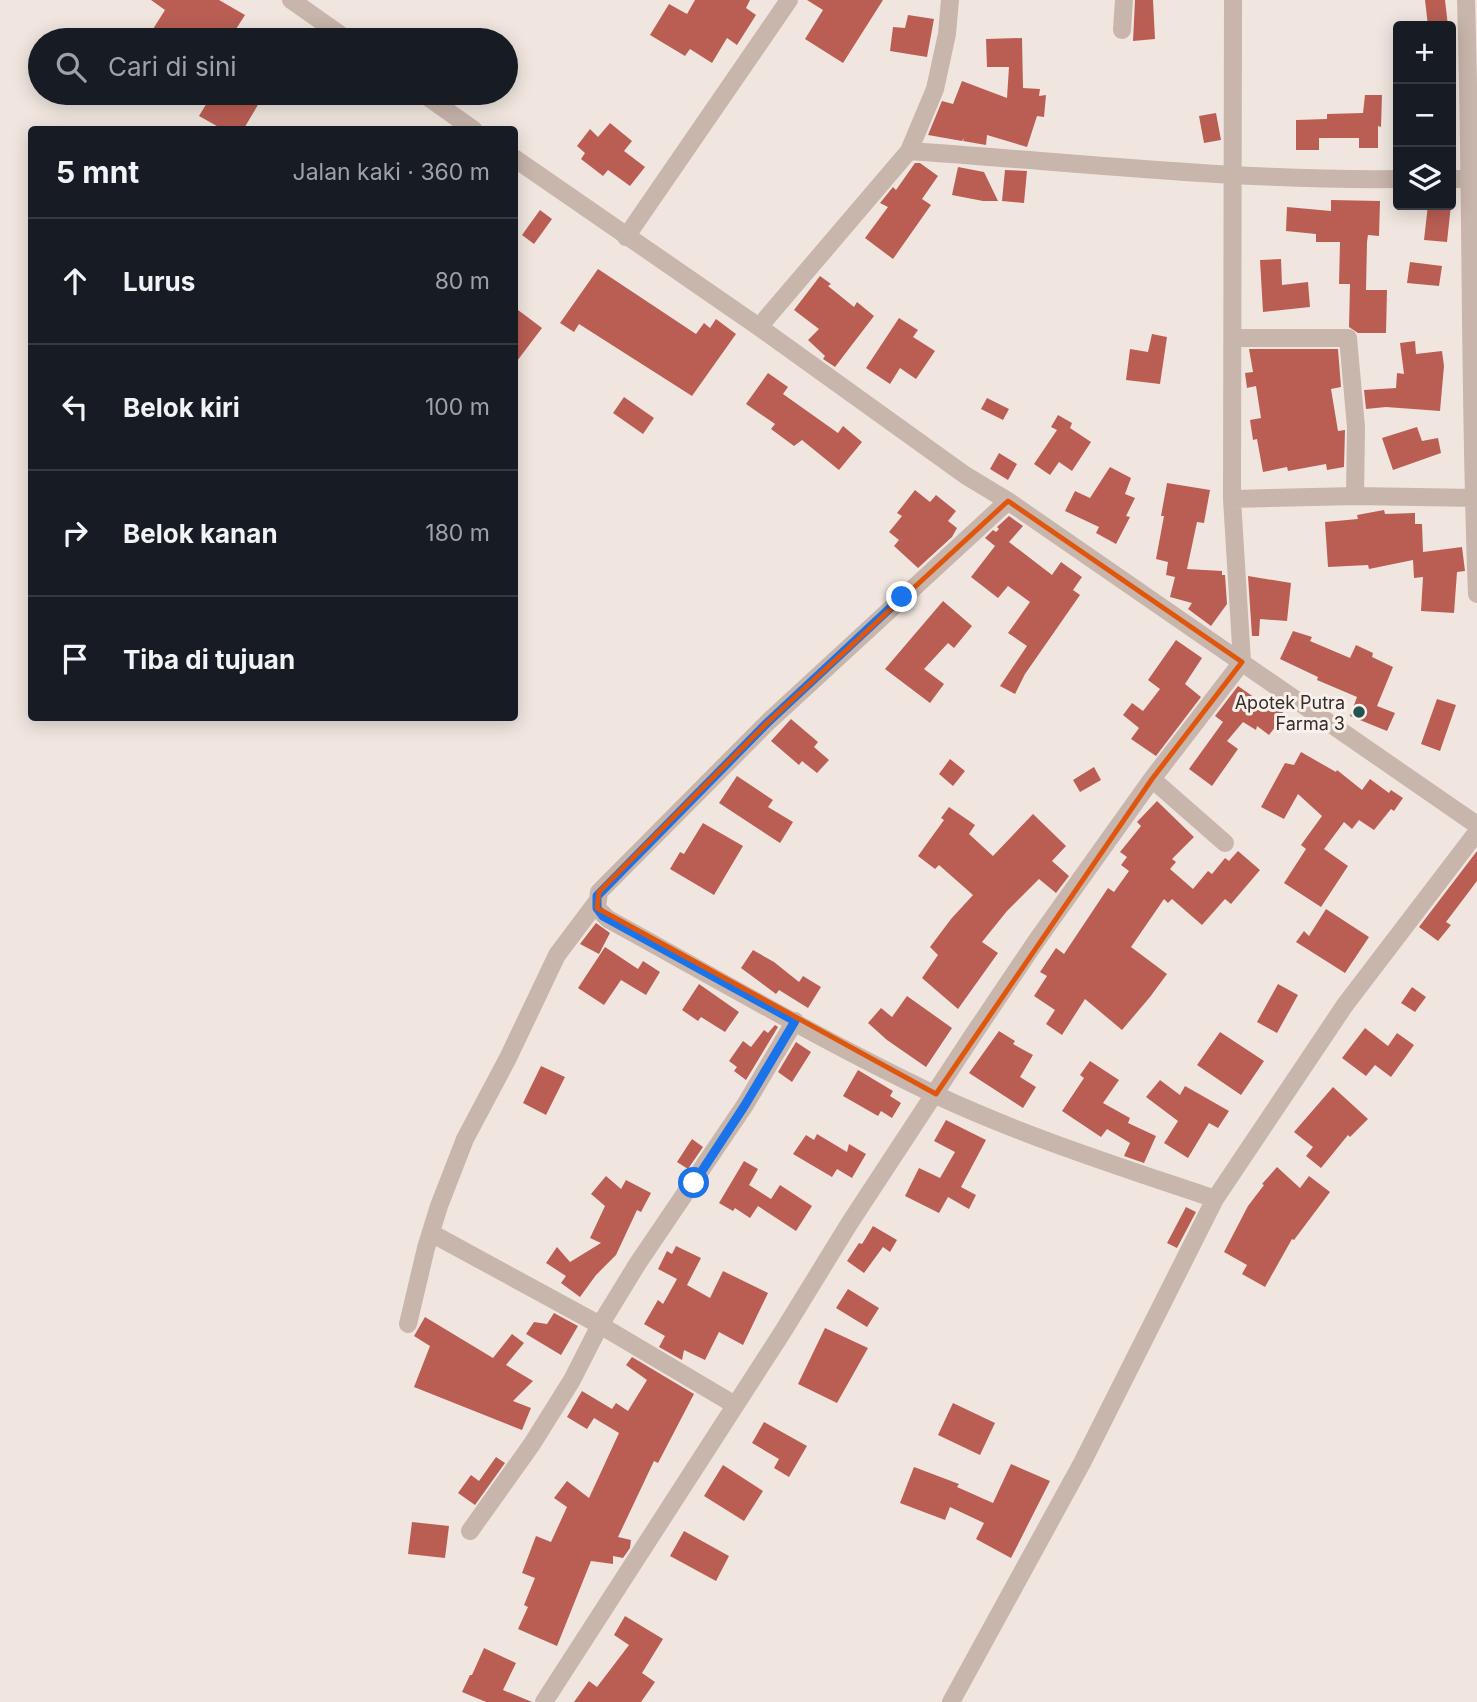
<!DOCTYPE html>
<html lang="id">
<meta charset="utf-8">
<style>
:root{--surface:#171b24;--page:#20242c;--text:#f1f3f6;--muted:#9ea1a6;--line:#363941}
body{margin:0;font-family:Inter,sans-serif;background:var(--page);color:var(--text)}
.controls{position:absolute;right:21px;top:21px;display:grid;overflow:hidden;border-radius:7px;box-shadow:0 4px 18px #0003}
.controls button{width:63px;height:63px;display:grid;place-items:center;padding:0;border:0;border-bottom:2px solid var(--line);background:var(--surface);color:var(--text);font:35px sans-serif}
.stop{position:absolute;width:21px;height:21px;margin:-16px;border:5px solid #1a73e8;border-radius:50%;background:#fff}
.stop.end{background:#1a73e8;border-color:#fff;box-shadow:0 2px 7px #0008}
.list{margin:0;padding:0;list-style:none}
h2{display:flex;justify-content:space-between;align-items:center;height:91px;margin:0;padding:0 28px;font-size:30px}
h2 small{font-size:23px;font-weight:400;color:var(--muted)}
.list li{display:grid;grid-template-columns:46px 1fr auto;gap:21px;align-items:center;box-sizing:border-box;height:126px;padding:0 28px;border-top:2px solid var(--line)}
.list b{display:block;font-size:26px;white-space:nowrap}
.list em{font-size:23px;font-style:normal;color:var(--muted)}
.icon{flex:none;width:38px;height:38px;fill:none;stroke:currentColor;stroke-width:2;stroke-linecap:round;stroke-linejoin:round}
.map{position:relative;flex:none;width:1477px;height:1702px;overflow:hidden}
.search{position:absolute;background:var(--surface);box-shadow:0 4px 18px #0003;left:28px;top:28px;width:490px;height:77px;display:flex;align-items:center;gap:18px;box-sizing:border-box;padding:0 24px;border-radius:38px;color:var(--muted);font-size:26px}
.panel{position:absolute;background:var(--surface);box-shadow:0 4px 18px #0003;left:28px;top:126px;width:490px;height:595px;border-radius:7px}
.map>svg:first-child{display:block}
</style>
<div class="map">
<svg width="1477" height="1702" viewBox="0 0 1477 1702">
<rect width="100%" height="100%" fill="#f0e6df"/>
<!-- building -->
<path fill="#ba5e54" d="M151,0H219L245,15L229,40H146L165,10Z
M695,0H750L746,8L756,15L737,45L727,38L712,63L690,49L685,56L650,35L669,4L687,14Z
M807,0H883L843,63L805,39L823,10Z
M1135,0H1153L1155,39L1133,41Z
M1425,0H1445L1448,26H1428Z
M908,15L934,19L927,57L890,51L893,27L905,28Z
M1022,38L1023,88L1040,89L1039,96L1046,95L1044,117L1037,116L1027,147L987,135L986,145L963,141L964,138L962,141L928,135L942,101L953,104L962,81L1007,98L1009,67H987L986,39Z
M213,93H265L243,130H224L199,116Z
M1365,95H1382L1381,127L1378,126V148H1359V138H1319V150H1296V120L1327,119V114L1363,113Z
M1216,113L1221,140L1204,143L1199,116Z
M610,123L632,141L624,151L645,167L630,186L608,170L603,176L581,159L585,153L577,146L590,129L598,137Z
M915,163H920L938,176L922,199L931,205L893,259L865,238L888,207L880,203L893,187L896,190Z
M958,167L984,172L998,201H983L952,195Z
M1005,170L1027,171L1024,203L1002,201Z
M1331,200L1380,201L1379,236L1368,235L1367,242L1366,290H1387L1386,333H1358L1349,327L1350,284H1339L1340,242H1316V234L1286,231L1287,207L1331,211Z
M1428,205H1451L1447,242L1424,240Z
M540,210L552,219L534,244L522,235Z
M1281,259L1282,285L1308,282L1310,307L1263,312L1260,260Z
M1410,262L1442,266L1439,286L1407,283Z
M598,269L696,334L704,323L710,328L716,319L736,334L692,396L579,324L574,332L560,323Z
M820,276L831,284L828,286L854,307L857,302L874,316L835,367L823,359L825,356L808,340L819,329L794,310Z
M514,307L542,328L514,365Z
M899,318L918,330L913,337L935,351L916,379L900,368L890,384L866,368Z
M1152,334L1167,337L1160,384L1126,380L1130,349L1148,352Z
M1415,341L1416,354L1442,351L1444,366L1440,411L1386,407L1366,409L1364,390L1396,388L1397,373L1404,374L1400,343Z
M1249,349H1338L1341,387L1331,389L1338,431L1345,430L1344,467L1327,470L1326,464L1288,471L1287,467L1263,472L1257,439L1253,440L1250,420L1261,418L1256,386L1247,388L1245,373L1253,372Z
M768,373L788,387L783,394L838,433L843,426L862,442L839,470L802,440L794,446L771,429L775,424L746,404Z
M624,397L654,418L643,434L613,413Z
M987,398L1009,409L1003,420L981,409Z
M1058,415L1072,423L1070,428L1091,442L1072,471L1059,462L1050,475L1034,464L1057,430L1051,427Z
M1417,427L1422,441L1438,438L1441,453L1393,470L1382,438Z
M999,453L1017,464L1008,480L990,469Z
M1110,467L1131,478L1125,494L1135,498L1126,516L1130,517L1116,544L1096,533L1099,527L1065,511L1075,491L1090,498Z
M1167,483L1210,490L1204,523L1197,522L1187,569L1222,571V575H1225L1227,604L1211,626L1188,609L1192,603L1170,597L1175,577L1166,575L1168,562L1156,559L1164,516H1161Z
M915,490L930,502L936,495L956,511L948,521L957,528L952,537L918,568L894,546L899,540L889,532L902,516L897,513Z
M1384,510L1385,514L1415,513V524H1422L1423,552L1462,547L1465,571L1457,572L1454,613L1421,611L1423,577L1414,578L1413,560L1369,569L1368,565L1328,567L1325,522L1358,519L1357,515Z
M1009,516L1023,526L1009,542L1052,575L1061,562L1082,577L1073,590L1080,595L1025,674L1015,694L1000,686L1027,646L1008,633L1030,602L1008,586L998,598L971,577L995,546L985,538L993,530L996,532L999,529L997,527Z
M1248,576L1291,583L1287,621L1260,619L1259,636H1252Z
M943,601L972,626L954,648L948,643L924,669L944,684L930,703L885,669Z
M1293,631L1312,637L1310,641L1350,658L1356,645L1373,653L1372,657L1393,667L1377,706L1395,713L1387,731L1350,716L1357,697L1317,680L1318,677L1280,659Z
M1176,640L1202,658L1185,684L1201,697L1156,756L1131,739L1139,728L1123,715L1132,703L1143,711L1160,689L1148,680Z
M1238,686L1268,707L1270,704L1285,714L1269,735L1257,726L1256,730L1243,722L1227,741L1238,749L1212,786L1189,769L1223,722L1215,716Z
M1437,699L1456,705L1440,751L1421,744Z
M791,719L818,742L814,747L829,760L817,773L802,761L799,765L771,741Z
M1301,752L1336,772L1337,770L1362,790L1370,779L1389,793L1391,790L1403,798L1394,811L1391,809L1374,830L1359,820L1352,829L1344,822L1324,849L1348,866L1321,907L1284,883L1306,849L1301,845L1322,816L1298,794L1284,819L1261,807L1285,763L1294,765Z
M950,759L965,771L953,786L939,774Z
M1094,767L1101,780L1080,792L1073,780Z
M737,776L773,800L768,807L793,822L780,843L719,803Z
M1157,801L1194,837L1172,859L1176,862L1170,869L1193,889L1208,871L1212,874L1225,858L1229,861L1238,851L1260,870L1231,904L1225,899L1202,925L1172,899L1168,903L1164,899L1131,947L1167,974L1150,997L1122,1030L1085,999L1062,1035L1046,1024L1055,1010L1034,996L1047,976L1040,972L1056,948L1064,954L1108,888L1114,892L1129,871L1121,865L1127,857L1120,852L1141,826L1137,822Z
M949,807L975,825L969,834L993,856L1033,814L1066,846L1052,861L1069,876L1056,893L1039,879L1007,911L982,942L998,953L958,1009L922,978L938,955L930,947L951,919L973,895L939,865L935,869L918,856L944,820L941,818Z
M703,823L743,846L714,895L670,869L680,852L684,854Z
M1477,851V881L1446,922L1451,925L1438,941L1419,927Z
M1326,909L1369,937L1345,973L1296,942L1304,931L1309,936Z
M596,923L610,933L599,954L580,944Z
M605,947L638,969L643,961L660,972L646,995L621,980L604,1005L578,988Z
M753,950L774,962L799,982L803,976L821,987L808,1008L779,990L776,994L741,968Z
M699,984L739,1012L725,1032L701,1017L698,1021L682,1010Z
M1278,984L1298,995L1277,1033L1257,1022Z
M1412,987L1426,997L1415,1012L1401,1003Z
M907,996L952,1028L926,1067L887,1040L868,1023L881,1008L892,1017Z
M775,1025L778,1027L746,1080L734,1071L737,1067L729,1061L743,1041L751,1047L764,1030L768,1033Z
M1365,1028L1388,1046L1397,1033L1414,1045L1391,1077L1375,1065L1366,1076L1342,1058Z
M999,1031L1015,1041L1013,1044L1033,1055L1020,1077L1036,1087L1023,1108L969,1073Z
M1220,1032L1264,1061L1241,1095L1197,1065Z
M796,1042L811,1052L792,1082L778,1072Z
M1090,1061L1119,1080L1103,1103L1130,1118L1128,1123L1156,1136L1144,1163L1124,1156L1130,1143L1107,1129L1101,1137L1062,1111L1084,1078L1080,1075Z
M541,1066L565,1077L546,1115L523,1103Z
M858,1070L893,1091L890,1096L901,1103L892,1118L881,1111L878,1116L843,1096Z
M1160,1080L1180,1095L1185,1086L1229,1111L1218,1128L1209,1123L1188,1158L1164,1143L1178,1121L1146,1097Z
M1333,1087L1368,1119L1350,1137L1348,1135L1321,1168L1306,1156L1313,1147L1294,1132Z
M946,1120L986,1140L961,1187L976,1195L969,1209L948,1197L939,1213L905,1196L919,1168L940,1178L955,1152L934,1141Z
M817,1134L847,1152L849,1144L866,1154L852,1178L837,1169L832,1177L793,1154L806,1135L814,1140Z
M692,1139L703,1147L688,1169L677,1162Z
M744,1161L758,1169L749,1185L771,1199L780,1185L812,1206L796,1231L758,1206L750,1218L735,1208L733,1211L719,1203Z
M1277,1167L1300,1188L1309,1176L1330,1192L1294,1240L1292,1239L1265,1287L1242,1274L1247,1265L1224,1252L1248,1206L1264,1185L1262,1184Z
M606,1176L621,1189L626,1180L651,1193L641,1212L637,1210L616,1255L596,1275L580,1297L561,1283L566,1276L546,1263L557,1247L570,1262L601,1243L590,1238L605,1206L591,1194Z
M1186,1207L1196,1212L1177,1248L1167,1243Z
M873,1226L897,1240L890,1252L883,1247L864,1273L847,1261L859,1243L862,1244Z
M676,1246L701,1258L687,1285L710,1298L723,1271L768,1293L743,1345L719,1332L705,1360L684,1350L682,1360L659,1347L665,1336L644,1324L658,1300L663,1304L677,1279L658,1269L667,1251L672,1254Z
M848,1289L879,1308L867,1327L836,1308Z
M554,1313L578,1326L561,1355L526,1334L534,1322L547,1324Z
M425,1317L493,1358L512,1334L524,1343L506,1365L533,1381L513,1401L531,1408L522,1430L414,1387L430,1346L414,1336Z
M825,1328L868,1348L837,1403L798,1384Z
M632,1357L694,1394L658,1463L654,1461L618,1537L631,1540L630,1548L623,1558L613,1556V1564L591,1561L557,1646L518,1629L528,1607L524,1605L535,1578L522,1573L536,1536L551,1542L567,1507L554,1498L567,1481L589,1498L619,1433L594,1418L587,1429L567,1417L582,1391L612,1409L616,1403L628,1411L647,1380L626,1365Z
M953,1403L995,1423L980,1455L938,1435Z
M764,1422L807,1446L789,1477L774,1468L779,1459L752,1443Z
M496,1457L505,1463L475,1505L458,1493L471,1475L479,1481Z
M1011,1464L1050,1481L1011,1558L976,1539L984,1523L950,1507L945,1520L900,1503L914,1467L959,1484L957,1487L993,1503Z
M723,1465L763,1491L744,1521L704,1496Z
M412,1522L449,1526L445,1558L408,1554Z
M684,1531L729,1556L716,1581L670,1556Z
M625,1616L663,1639L642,1673L655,1682L641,1702H574L589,1681L597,1687L629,1645L614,1635Z
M484,1648L516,1663L503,1690L532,1702H486L462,1692L470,1675H472Z"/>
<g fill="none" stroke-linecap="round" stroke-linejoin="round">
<!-- minor -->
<path stroke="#c8b5ac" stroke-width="18" d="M291,0L348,40
M1466,0C1472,198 1469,396 1477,594
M1122,30L1124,0
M422,93L474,130
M909,151C1072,162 1235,181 1398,179
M514,158L759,327L965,475L1008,501L1477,825
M1451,179H1477
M626,237L789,0
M759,327L909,151L935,89L947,34L950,0
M1234,338H1348L1356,427L1355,496
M1232,499L1355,496L1477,498
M1008,501L767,723L599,892L597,908L608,919C716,978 824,1042 936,1095C1026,1137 1121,1167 1215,1199
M1152,779L1225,843
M431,1233L600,1325L735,1405
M408,1324L426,1248L439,1206L465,1139L508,1058L557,955L596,903
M470,1531L532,1444L572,1380L600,1325L638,1263L745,1105L795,1021
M544,1702L782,1333L849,1224L973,1035L1037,940L1152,779L1242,662L1232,499L1233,0
M951,1702L1082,1463L1215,1199L1345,1005L1477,832"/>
</g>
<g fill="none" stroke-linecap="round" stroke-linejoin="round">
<!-- route -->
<path stroke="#1a73e8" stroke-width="9" d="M694,1183L745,1105L795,1021L603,916L597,908V896L767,723L902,597"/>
</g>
<!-- marked area -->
<path fill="none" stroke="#df570e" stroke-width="5" stroke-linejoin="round" d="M1008,501L1242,662L1152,779L936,1094L597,908L599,892L767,723Z"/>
<!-- markers -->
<circle fill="#245450" stroke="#f8f1eb" stroke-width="2.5" cx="1359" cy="712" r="7"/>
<g text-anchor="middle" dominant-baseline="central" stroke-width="6" stroke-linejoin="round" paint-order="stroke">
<!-- poi labels -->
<g font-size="18" fill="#362c2a" stroke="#f8f1eb" text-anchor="end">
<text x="1345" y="702">Apotek Putra<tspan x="1345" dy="21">Farma 3</tspan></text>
</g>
</g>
</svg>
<div class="controls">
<button>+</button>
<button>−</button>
<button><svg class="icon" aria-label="layers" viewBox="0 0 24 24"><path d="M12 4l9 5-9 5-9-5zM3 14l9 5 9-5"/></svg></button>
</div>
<div class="stop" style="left:694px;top:1183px"></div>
<div class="stop end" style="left:902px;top:597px"></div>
<div class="search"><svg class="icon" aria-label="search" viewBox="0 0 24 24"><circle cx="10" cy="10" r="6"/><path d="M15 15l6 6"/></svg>Cari di sini</div>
<section class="panel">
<h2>5 mnt<small>Jalan kaki · 360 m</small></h2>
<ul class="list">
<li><svg class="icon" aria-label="ahead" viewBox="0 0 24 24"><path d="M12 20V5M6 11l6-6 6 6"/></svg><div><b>Lurus</b></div><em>80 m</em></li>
<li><svg class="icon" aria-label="left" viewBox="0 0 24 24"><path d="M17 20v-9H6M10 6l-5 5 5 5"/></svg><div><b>Belok kiri</b></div><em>100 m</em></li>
<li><svg class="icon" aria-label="right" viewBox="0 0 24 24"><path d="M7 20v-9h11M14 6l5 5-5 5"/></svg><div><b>Belok kanan</b></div><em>180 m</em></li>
<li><svg class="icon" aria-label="arrive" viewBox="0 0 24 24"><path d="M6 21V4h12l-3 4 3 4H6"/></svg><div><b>Tiba di tujuan</b></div></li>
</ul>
</section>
</div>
